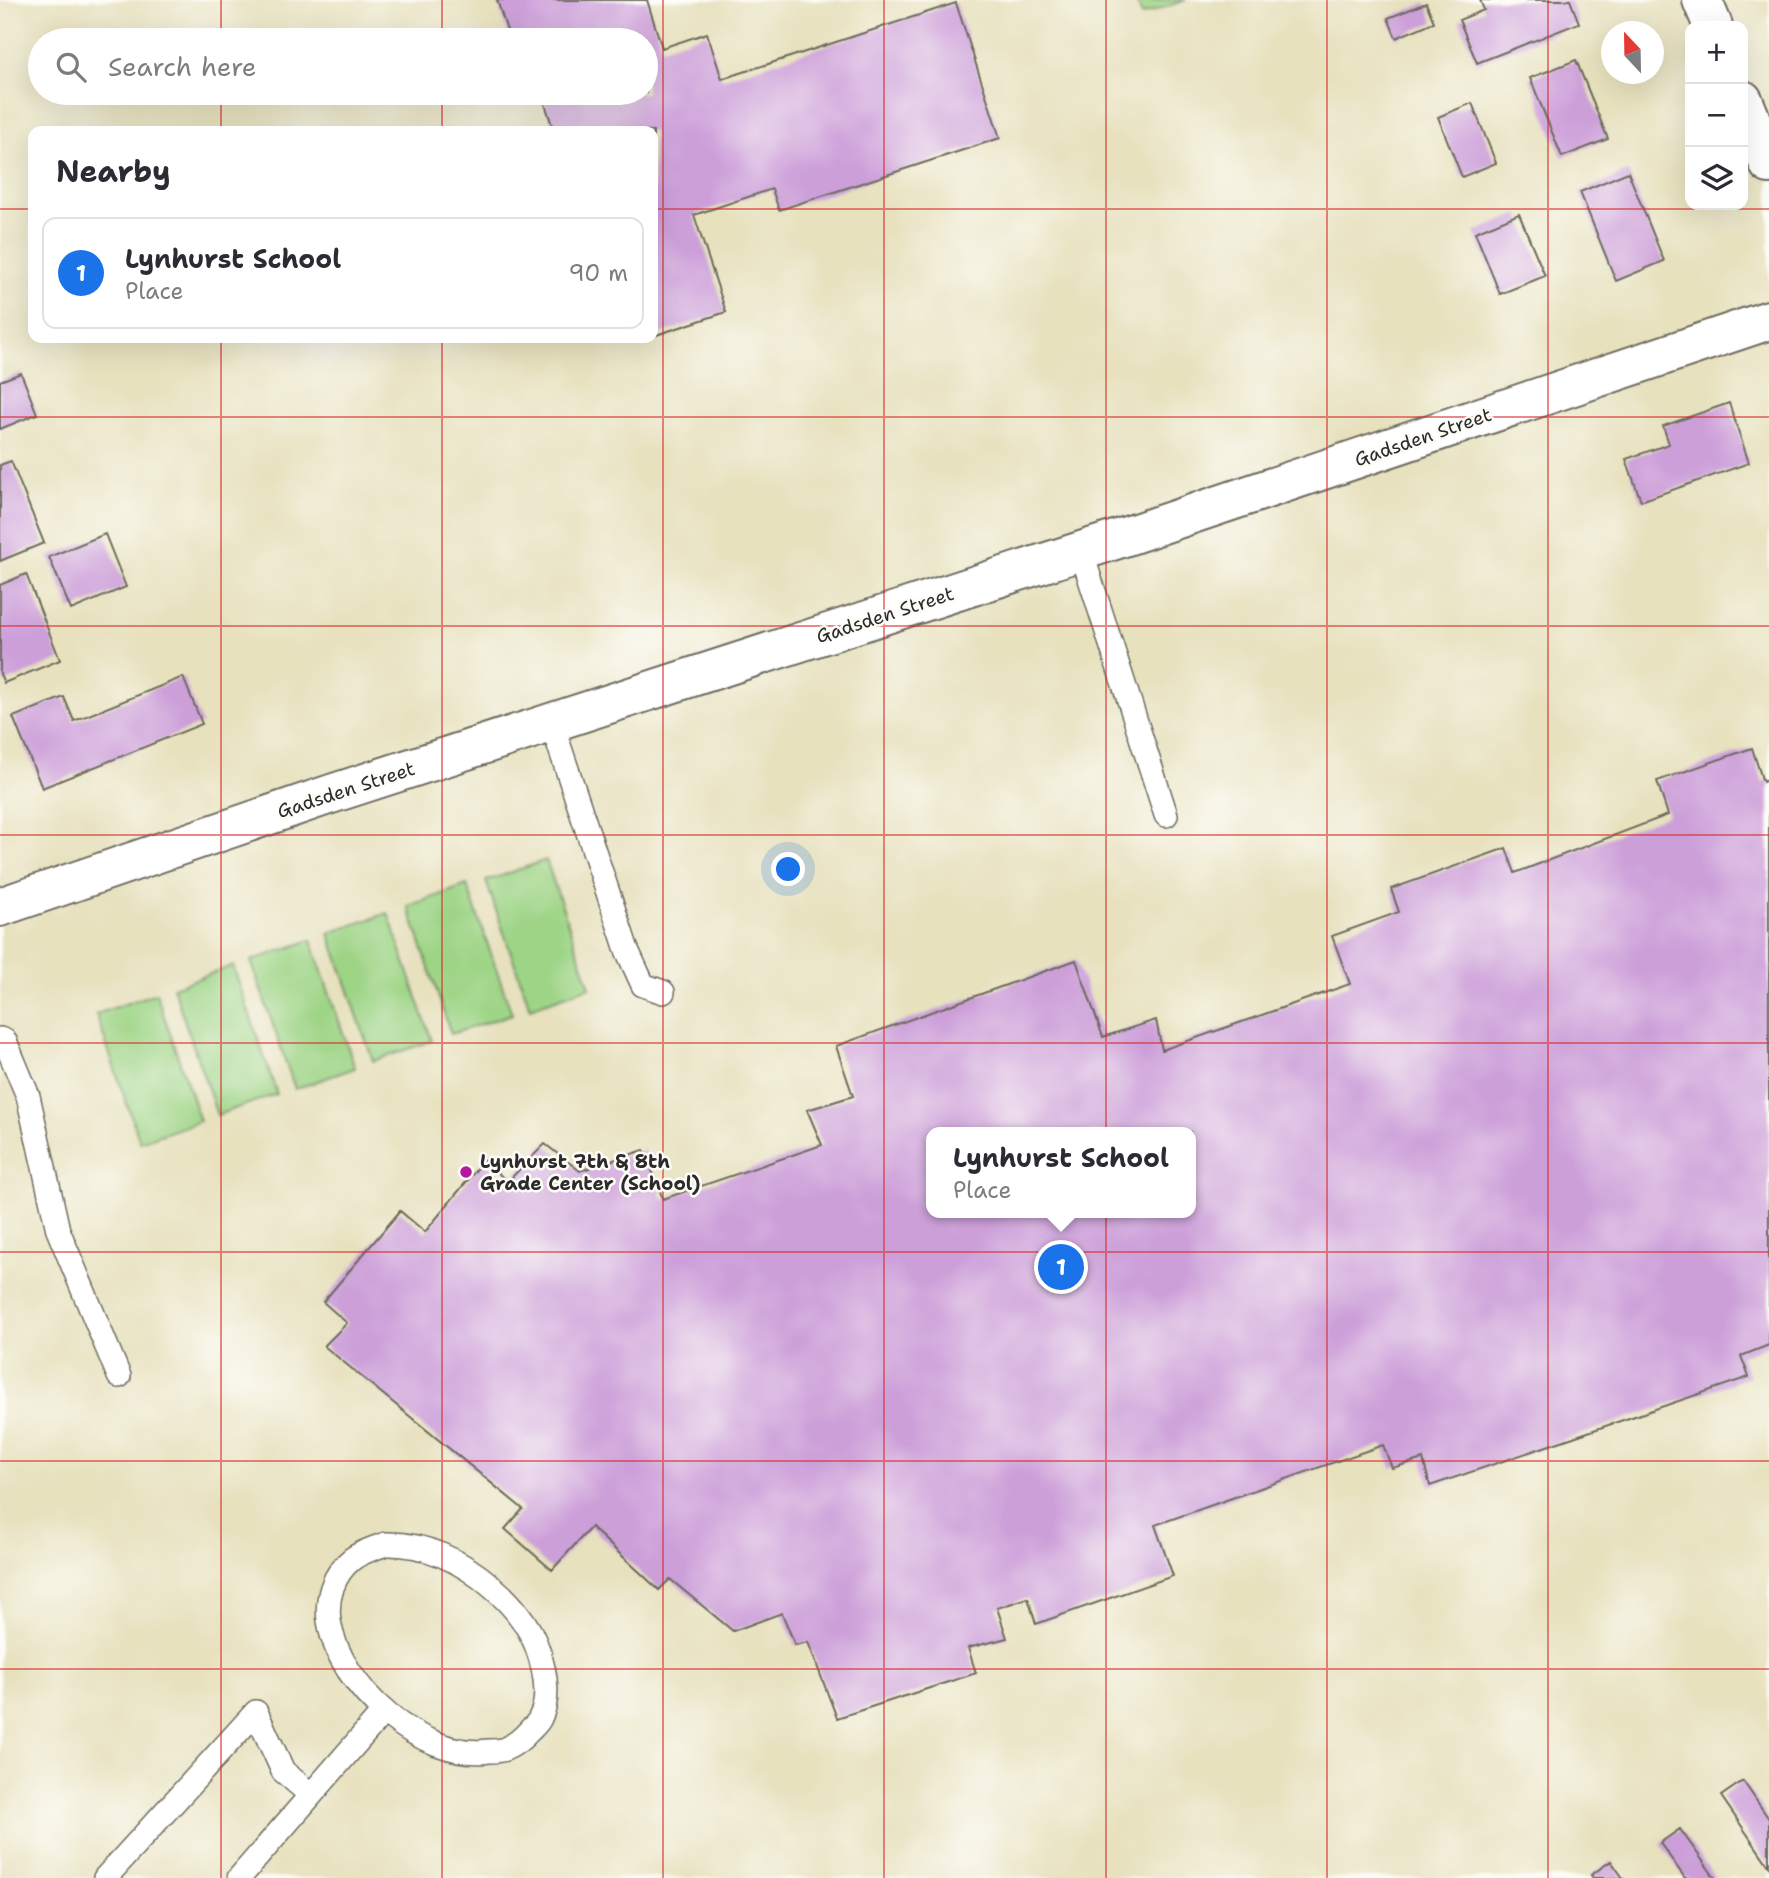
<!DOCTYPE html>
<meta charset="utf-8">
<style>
:root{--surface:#fff;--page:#f7f7f7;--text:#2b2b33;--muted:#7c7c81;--line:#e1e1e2;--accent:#1a73e8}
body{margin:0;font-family:"Shantell Sans",sans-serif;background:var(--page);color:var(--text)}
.controls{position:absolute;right:21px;top:21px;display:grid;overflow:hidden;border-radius:14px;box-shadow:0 7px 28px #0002}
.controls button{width:63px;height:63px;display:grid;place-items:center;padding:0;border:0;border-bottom:2px solid var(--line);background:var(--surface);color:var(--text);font:35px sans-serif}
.compass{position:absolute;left:1601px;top:21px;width:63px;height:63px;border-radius:50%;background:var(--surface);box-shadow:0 7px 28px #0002;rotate:338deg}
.you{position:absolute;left:789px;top:870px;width:24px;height:24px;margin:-18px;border:5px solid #fff;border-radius:50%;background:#1a73e8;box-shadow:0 0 0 10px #1a73e833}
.badge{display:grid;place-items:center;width:46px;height:46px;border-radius:50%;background:var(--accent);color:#fff;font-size:23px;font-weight:700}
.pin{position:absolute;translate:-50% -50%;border:4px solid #fff;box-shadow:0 2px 7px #0006}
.popup{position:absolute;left:926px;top:1127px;width:270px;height:91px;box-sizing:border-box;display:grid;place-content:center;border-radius:14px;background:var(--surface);filter:drop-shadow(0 2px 5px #0005);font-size:23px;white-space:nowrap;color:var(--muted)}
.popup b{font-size:26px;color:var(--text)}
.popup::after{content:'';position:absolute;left:50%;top:100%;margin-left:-14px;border:14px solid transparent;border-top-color:var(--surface)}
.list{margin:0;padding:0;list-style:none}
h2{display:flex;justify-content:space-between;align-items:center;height:91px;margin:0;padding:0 28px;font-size:30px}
h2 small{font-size:23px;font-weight:400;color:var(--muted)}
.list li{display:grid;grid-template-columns:46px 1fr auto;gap:21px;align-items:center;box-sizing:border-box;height:112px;margin:0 14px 14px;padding:0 14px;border:2px solid var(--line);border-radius:14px}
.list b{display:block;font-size:26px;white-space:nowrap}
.list p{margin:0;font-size:23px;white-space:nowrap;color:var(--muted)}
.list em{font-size:23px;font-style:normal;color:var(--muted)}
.icon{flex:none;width:38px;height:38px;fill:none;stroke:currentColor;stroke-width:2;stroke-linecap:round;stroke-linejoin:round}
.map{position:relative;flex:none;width:1769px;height:1878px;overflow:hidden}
.search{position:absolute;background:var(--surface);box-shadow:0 7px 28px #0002;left:28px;top:28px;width:630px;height:77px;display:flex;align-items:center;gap:18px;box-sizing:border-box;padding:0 24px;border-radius:38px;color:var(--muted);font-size:26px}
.panel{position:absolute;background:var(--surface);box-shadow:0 7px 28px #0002;left:28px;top:126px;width:630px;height:217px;border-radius:14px}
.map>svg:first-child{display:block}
</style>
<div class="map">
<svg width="1769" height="1878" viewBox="0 0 1769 1878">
<rect width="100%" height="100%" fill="#fdfcf7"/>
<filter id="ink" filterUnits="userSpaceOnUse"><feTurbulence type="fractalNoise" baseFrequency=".0143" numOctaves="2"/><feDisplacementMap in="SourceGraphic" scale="14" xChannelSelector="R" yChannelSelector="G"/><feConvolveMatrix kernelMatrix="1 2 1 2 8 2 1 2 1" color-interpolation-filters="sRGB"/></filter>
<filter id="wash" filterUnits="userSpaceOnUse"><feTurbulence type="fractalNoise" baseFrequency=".00686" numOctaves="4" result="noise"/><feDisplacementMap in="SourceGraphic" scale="28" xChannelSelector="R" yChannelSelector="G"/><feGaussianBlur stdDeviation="1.57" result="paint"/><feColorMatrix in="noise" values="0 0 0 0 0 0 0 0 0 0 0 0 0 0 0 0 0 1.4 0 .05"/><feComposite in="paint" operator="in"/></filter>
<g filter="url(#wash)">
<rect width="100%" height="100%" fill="#e7e1be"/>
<!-- green -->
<path fill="#9dd485" stroke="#648058" stroke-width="2" d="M1136,0H1186L1142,15Z
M546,860L590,987L530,1008L486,881Z
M467,885L512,1014L451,1034L408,906Z
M388,913L432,1041L373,1061L329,933Z
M311,940L355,1068L295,1089L251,961Z
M233,966L277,1094L217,1115L173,987Z
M156,993L200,1121L140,1142L96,1014Z"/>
<g id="blocks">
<!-- building -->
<path fill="#cc9fd9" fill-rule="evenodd" d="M497,0H647L662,48L707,33L722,79L956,3L1000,138L779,210L772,189L694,215L726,312L653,336V131H554L542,95L529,99L527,93H646V40H510Z
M1480,0H1570L1579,23L1477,63L1459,20L1484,10Z
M1426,3L1434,22L1396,38L1388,18Z
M1576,60L1608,139L1562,157L1530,78Z
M1472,103L1496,163L1462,177L1438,117Z
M1628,172L1664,261L1616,281L1580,192Z
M1519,214L1545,276L1500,294L1475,232Z
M21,373L37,414L0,429V381Z
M1729,403L1749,463L1641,501L1626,459L1669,444L1663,426Z
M11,461L44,543L0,561V465Z
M105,534L126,587L71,610L49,557Z
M26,574L60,660L4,683L0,674V585Z
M183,677L202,724L42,788L13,717L64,697L74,721Z
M1752,748L1763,782L1769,779V1345L1741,1356L1749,1377L1430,1486L1423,1459L1392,1468L1383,1445L1155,1525L1173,1576L1036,1624L1028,1598L997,1608L1007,1638L968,1648L976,1673L837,1718L808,1642L795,1645L782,1613L733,1631L670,1579L659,1590L591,1527L552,1570L505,1529L523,1509L324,1346L347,1323L323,1302L400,1211L425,1232L485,1159L507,1182L545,1144L580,1171L644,1150L663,1199L822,1145L807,1110L853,1096L836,1046L1076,960L1103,1037L1156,1020L1162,1050L1350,984L1332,936L1399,912L1391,889L1506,848L1515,873L1668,815L1657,781ZM932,1132H1190V1213H932Z
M1743,1781L1769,1819V1866L1721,1796Z
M1680,1829L1715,1878H1685L1660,1843Z
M1611,1861L1623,1878H1593L1591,1875Z"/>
</g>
</g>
<g filter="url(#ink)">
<use href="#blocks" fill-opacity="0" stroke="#6d6b5e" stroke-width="2"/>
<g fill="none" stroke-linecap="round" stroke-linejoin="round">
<defs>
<path id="lane" d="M1081,551L1166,815
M552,724L627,950L643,985L663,992
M0,1039L5,1041L28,1096L58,1230L119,1376
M386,1544C425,1543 462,1561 492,1587C503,1596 516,1610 524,1622C540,1645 554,1692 540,1718C538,1723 533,1727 530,1730C523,1738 515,1745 505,1749C500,1751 494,1751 489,1751C421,1760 339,1687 329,1621C326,1598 333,1574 352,1559C361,1552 374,1548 386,1544Z
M105,1878L256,1712L283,1771L311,1795
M239,1878L384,1711"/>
<path id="street" d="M1702,0L1713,26
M1743,100L1769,164
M0,907L331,794L1115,540L1769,320"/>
</defs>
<!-- lane casing -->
<use href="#lane" stroke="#6d6b5e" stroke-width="26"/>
<!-- street casing -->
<use href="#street" stroke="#6d6b5e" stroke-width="42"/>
<!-- lane -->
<use href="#lane" stroke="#fff" stroke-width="23"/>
<!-- street -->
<use href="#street" stroke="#fff" stroke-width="38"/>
</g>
</g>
<!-- grid -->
<path fill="none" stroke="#d62828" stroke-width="2" stroke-opacity="0.55" d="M221,0V40M442,0V40M663,0V1878M884,0V1878M1106,0V1878M1327,0V1878M1548,0V1878M221,93V131M442,93V131M0,209H33M653,209H1769M221,338V1878M442,338V1878M0,417H1769M0,626H1769M0,835H1769M0,1043H1769M0,1252H1769M0,1461H1769M0,1669H1769"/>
<!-- markers -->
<circle fill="#b5179e" stroke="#fdfcf7" stroke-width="2.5" cx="466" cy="1172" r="7"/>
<g text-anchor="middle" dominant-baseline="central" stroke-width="5" stroke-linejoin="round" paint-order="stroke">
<!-- street labels -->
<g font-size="19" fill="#2b2b2b" stroke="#fdfcf7">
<text transform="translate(1423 437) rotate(-19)">Gadsden Street</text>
<text transform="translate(885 615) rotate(-18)">Gadsden Street</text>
<text transform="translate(346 790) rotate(-18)">Gadsden Street</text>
</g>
<!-- poi labels -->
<g font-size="19" font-weight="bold" fill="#2b2b2b" stroke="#fdfcf7" text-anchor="start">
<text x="480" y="1161">Lynhurst 7th &amp; 8th<tspan x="480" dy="22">Grade Center (School)</tspan></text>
</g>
</g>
</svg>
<div class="controls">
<button>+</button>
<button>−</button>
<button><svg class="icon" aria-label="layers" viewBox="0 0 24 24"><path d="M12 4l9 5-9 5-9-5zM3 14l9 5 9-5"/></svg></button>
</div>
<svg class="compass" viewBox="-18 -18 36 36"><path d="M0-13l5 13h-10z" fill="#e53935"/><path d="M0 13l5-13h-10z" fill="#7c7c81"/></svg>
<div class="you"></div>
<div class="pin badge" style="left:1061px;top:1267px">1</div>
<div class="popup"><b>Lynhurst School</b>Place</div>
<div class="search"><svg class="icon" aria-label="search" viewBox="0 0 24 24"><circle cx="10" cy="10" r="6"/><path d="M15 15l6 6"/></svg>Search here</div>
<section class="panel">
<h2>Nearby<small></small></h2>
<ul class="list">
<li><span class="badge">1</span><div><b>Lynhurst School</b><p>Place</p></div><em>90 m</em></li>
</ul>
</section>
</div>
